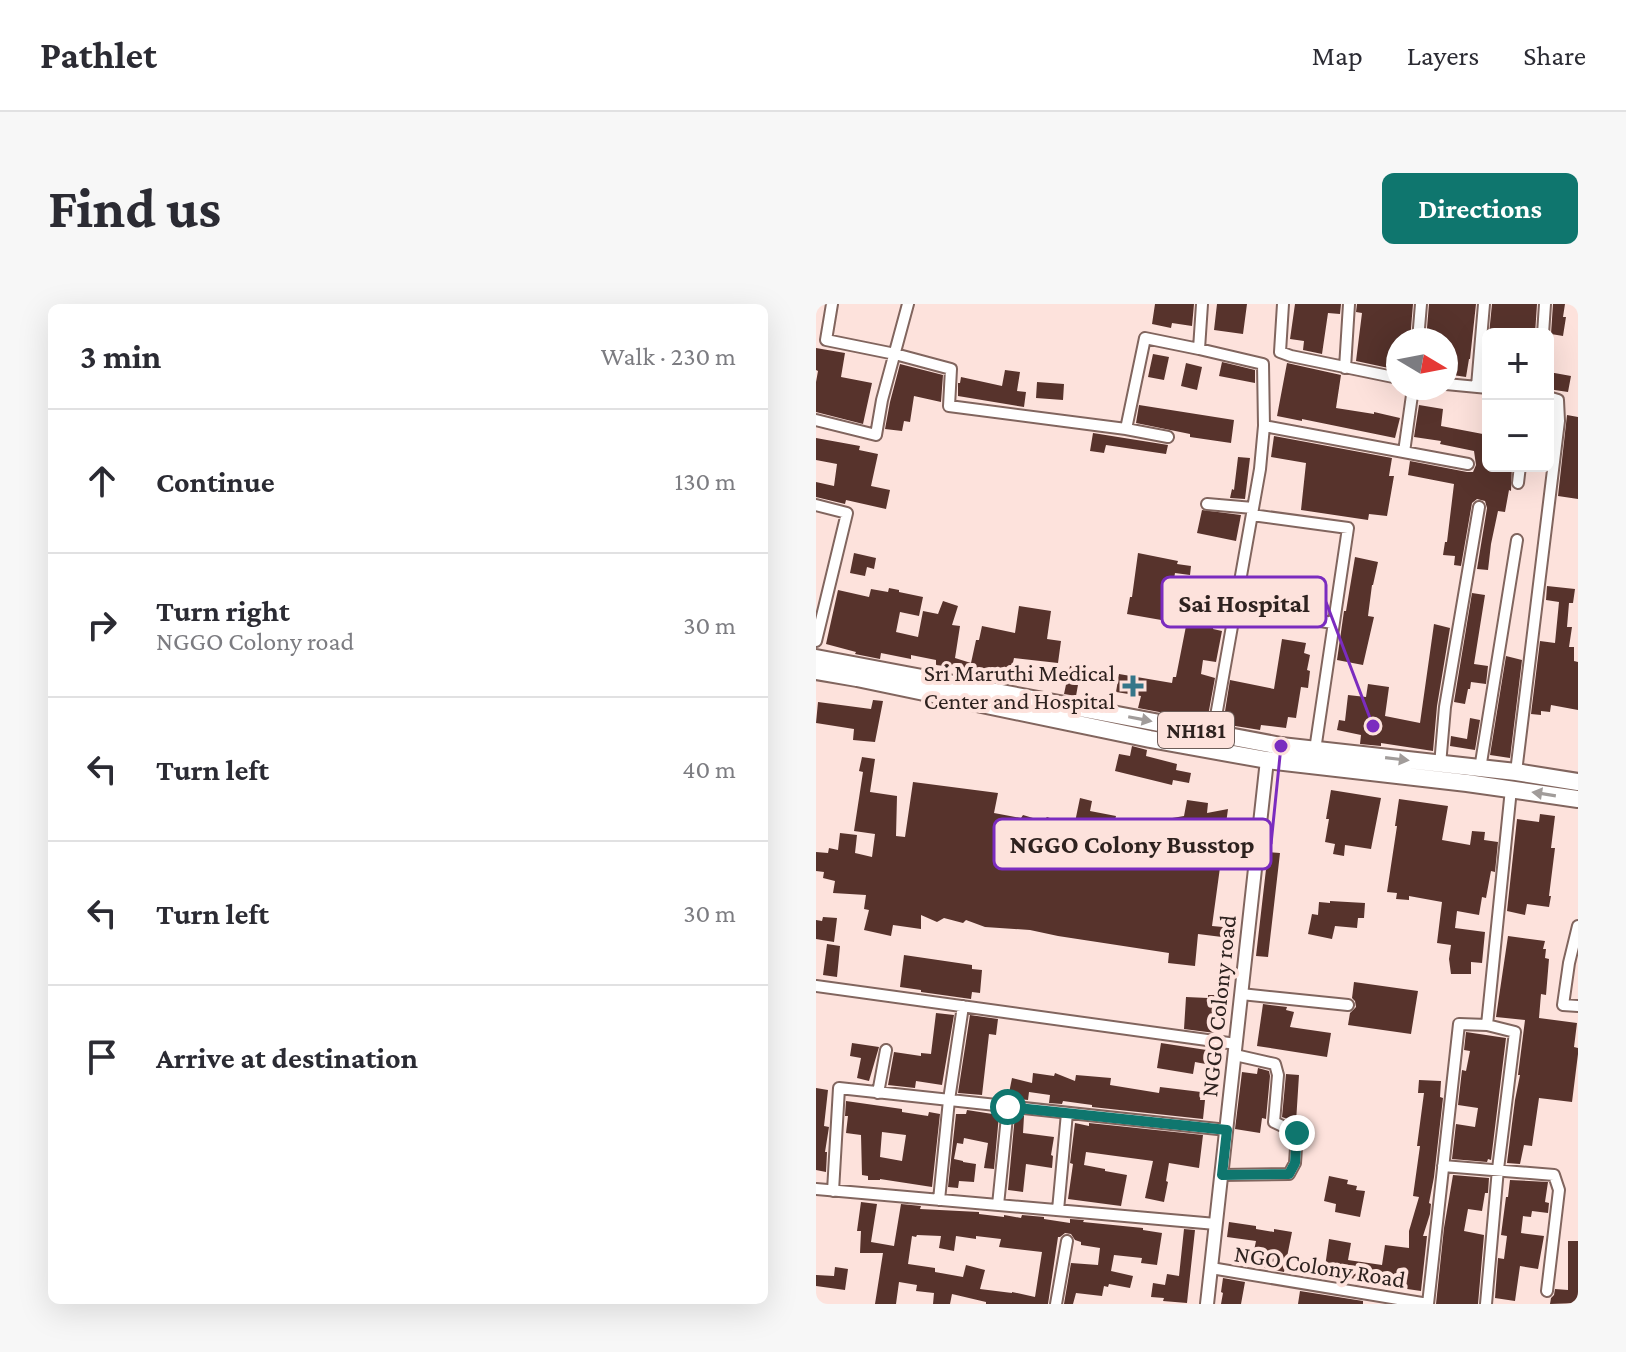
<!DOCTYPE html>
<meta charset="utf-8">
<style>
:root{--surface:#fff;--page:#f7f7f7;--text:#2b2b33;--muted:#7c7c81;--line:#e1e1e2;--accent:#0f766e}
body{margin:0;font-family:"Crimson Pro",serif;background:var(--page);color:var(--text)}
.controls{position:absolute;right:24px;top:24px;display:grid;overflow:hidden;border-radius:12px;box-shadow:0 8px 32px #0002}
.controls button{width:72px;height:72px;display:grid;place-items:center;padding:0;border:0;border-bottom:2px solid var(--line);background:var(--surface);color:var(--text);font:40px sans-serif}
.compass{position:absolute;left:570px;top:24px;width:72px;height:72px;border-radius:50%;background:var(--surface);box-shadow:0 8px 32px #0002;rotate:100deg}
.stop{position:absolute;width:24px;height:24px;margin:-18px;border:6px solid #0f766e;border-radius:50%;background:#fff}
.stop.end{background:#0f766e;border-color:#fff;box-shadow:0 2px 8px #0008}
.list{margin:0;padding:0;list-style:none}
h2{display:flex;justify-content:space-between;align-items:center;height:104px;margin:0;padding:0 32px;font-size:34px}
h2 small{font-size:26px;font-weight:400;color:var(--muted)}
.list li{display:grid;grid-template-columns:52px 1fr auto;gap:24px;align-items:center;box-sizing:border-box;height:144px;padding:0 32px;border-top:2px solid var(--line)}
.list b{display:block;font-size:30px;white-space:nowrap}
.list p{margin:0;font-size:26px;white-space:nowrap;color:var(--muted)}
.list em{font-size:26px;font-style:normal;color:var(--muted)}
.icon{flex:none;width:44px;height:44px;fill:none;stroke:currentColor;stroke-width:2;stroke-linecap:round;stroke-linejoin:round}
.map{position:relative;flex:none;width:762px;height:1000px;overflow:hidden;border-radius:12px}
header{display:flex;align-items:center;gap:48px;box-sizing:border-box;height:112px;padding:0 40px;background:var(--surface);border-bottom:2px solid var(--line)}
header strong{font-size:38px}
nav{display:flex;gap:44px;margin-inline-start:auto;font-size:28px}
.intro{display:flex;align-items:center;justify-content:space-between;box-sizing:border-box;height:192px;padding:0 48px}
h1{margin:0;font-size:56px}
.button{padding:20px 36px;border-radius:12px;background:var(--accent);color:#fff;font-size:28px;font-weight:700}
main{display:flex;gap:48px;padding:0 48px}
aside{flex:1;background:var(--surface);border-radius:12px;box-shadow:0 8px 32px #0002}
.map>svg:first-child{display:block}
</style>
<header>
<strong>Pathlet</strong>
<nav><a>Map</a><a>Layers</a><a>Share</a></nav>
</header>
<div class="intro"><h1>Find us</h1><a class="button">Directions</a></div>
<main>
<aside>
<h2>3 min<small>Walk · 230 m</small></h2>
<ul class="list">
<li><svg class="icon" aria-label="ahead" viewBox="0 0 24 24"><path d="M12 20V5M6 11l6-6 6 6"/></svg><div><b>Continue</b></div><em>130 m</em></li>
<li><svg class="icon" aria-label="right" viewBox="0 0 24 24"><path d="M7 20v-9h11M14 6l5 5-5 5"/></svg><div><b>Turn right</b><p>NGGO Colony road</p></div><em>30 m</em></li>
<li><svg class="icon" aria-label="left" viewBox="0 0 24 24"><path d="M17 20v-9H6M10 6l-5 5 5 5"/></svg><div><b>Turn left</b></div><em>40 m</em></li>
<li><svg class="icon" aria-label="left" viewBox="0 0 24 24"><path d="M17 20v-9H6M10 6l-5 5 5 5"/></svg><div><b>Turn left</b></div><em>30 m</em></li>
<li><svg class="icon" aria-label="arrive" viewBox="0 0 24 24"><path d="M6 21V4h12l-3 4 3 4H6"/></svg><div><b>Arrive at destination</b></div></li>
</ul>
</aside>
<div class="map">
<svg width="762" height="1000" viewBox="0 0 762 1000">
<rect width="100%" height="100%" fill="#fde2dc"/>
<!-- building -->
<path fill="#57332c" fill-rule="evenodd" d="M339,0H378L376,22L356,19L355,24L336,20Z
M401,0H431L427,30L398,26Z
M479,0H525L524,10L512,9L506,50L487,46L488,37L474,35Z
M541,0H597L594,36H582V66L540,57L546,9L540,8Z
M613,0H660L654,55H653L650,73L630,70V36H610Z
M676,0H721L719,30H673Z
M737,0H749L747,13H750L747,32L735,30Z
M0,44L29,49L25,73L56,79L47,120L0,108V78L2,67L0,66Z
M337,50L353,53L348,76L332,73Z
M406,58L439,66V79L403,72Z
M370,59L386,63L381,86L365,82Z
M471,59L525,71L520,104L558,110V108L584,114L579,134L486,115V117L461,112Z
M84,60L127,71L125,98L98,92L94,118L88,117L86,127L69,125L74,98Z
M189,66L204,68L201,87L210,88L208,103L142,92V79H144L145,73L186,82Z
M733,68L755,72L752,88L732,85Z
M221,78L248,80L247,96L220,94Z
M323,101L418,116L415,139L374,133V130L320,119Z
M603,101L627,105L625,122L672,131V162H696L695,187L693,186L689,208L682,207L675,240L672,266L661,265L671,204L669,197L661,195L656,199L645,262L638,261L639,252L627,251L629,238H631L638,180L592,171L594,157L651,168H657L660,161L658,147L624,140L625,137L598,133Z
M751,111L762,113V195L742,192Z
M277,129L352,141L350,150L290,141L288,149L274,147Z
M458,132L576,154L573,172H578L571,212L553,210L552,216L485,206L490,159L455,153Z
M0,134L44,142L43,146L62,150L55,182L74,186L70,205L30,196L29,200L0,193V178L18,182L21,160L0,156Z
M422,153L434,154L429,195L414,194L416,185L418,186Z
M386,206L425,211L420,237L381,229Z
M38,249L60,254L58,265L51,263L49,272L34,269Z
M322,249L362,257L361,260L375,262L374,271L359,269L351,317L311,310L314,293H316Z
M539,253L562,258L557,281H556L552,312L558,313L547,361L521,356L528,307H530Z
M731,282L759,285L757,299H753L751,323H756L753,343H758V357L762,358V406L735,401L734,408L725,407V411L715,410L724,337L739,339L743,298L730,296Z
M73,284L83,286V288L107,293L103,312L84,308L80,328L102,333L107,307L122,310L127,297L142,302L136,321L144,322L139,354L155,359L160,336H163L166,322L199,329L203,302L235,307L231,335L245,337L242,359L198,354L193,376L173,371L172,375L151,370L153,365L120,361V356L95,351V355L65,349L64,355L39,350L40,348L10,340L22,286L53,293L55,285L72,288Z
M656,289L669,291L658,360L672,362L670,380L655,378L654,385H652L649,400L638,398Z
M373,297L401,302L397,325L406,327L400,358L387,356L385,370L399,374L391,417L322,404L325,392L300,388L303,370L356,379L357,373H360L371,317Z
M618,320L634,324L621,402L617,447L565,439V442L544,440L545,431L521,426L523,416L529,417L532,391L550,393L552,380L573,383L569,412L604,419Z
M466,335L490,339L488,349L494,351L491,366L494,367L492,384L485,383L480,414L472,413L470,424L445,421L444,426L407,420L414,376L458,385Z
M690,352L706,356L694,454L674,451Z
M254,362L265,364L260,392L248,390Z
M57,396L67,397L59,438L37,436L38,425L0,419L2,398L55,405Z
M654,414L664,416L659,446L634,442L635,432L651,435Z
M316,442L331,446L330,452L361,460L360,466L375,469L373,479L357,476L356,481L299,467L303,450L314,452Z
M46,453L59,455L54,488L81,492L80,532L89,533L97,478L182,489L178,509L205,514L207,511L227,517L231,513L248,519L250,514L259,518L264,494L276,497L274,507L300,512L297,524L368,512L371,496L392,499L391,509L412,505L396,622L407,623L406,633L382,630L379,662L352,659L353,649L242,632L214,626L169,623L150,616L147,619L128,614L121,618L105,611V625L77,621L75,632L48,626L53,606L48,605L50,591L17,589L19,577L7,574L8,568L0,567V548L12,549L13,544L22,546L24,529L41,531L39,549L56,553L59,530L38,527L47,468L43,467Z
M515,486L565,494L555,545L529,541L528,552L517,550L519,540L509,538L513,515H510Z
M583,495L632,502L626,536L654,541L656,527L669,528L668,536L682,538L679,568L675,567L670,594L666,593L663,611L641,607L639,624L669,628L666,659L655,658V670H635L633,655L635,641L621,639L626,598L593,592V596L580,595L581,589L571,588L581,522H579Z
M724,510L739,512L735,544H739L733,592H735L733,603L711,600L709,611L691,607L701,515L723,518Z
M452,548L464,549L452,653L440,652Z
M514,597L549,599L548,614H542L541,624L519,622L516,635L492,630L496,610L502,611L503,598L514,599Z
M7,613L21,614L18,638L0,635V616L6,617Z
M692,632L729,637L727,645H730L729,654L733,655L730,691L725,690L723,714L761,719L758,743L762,744V750L756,798L723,794L716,842L708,841L704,860L691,859L699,796L704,771H702L709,716L680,713Z
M11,640L24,642L21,673L7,671Z
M88,651L156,661V665L166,666L164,689L156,688L155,695L105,688V686L84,683Z
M538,678L602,687L595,730L532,721L534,709L540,703L539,697L536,694Z
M392,691H401L399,729L368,725L370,693L392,694Z
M447,700L471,703L470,706L478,708L474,723L515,729L511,753L441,742Z
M120,709L138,711L126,781L100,777L99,784L72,781L78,748L105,752V749L115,750Z
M154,711L182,715L180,731L173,730L166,791L142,789Z
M650,728L690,734L675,856L672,855L671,858L636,855L640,820L659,823L662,804L642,801L646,766L650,767L654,747L648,746Z
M36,739L63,743L53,777L41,774L45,754L34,752Z
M345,739L397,747L395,761L379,758L377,770L341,764Z
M442,764L453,767L454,772L450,815L446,814L444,829L419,825L426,768L441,770Z
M217,769L238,772L239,769L259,777L260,771L295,774L294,781L343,789L344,783L385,788L384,796H389L387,815L276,803V801L247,797L246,800L233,799L234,791L213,788L212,796L192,794L196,774L216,779Z
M470,770L483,771L480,818L466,813Z
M603,776L625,777L624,793L627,794L618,873L613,899L615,900L614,910L607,932H611L605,987L550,979L549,981L539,980L540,975L508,970L513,935L535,939L532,956L566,961L569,941L593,944V927L603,893L597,892L604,842H601L608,789H602Z
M0,784L12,786L8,822L13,823L9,848H11L10,868L0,866Z
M30,797L86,805V808L112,812L113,808L124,810L116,883L64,875V876H52V872L46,871L45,831L30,829L32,812H29ZM66,828L90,831L86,857L64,853Z
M151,806L183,811L178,865L168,864L172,839L148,834L147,840L141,839L138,855L147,857V858L160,860L158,878L143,877L142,884L132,883L140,810H150Z
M199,811L208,812L207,829L238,833L235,851L237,852L236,864L210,860L207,888L192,886Z
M259,819L273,822V819L387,831L383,864L353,859L350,877L352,878L348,898L329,894L337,857L270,848L268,861L289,865V867L311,871L305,902L252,895L257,860L254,859Z
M637,871L673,874L672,889H669L666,907L652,905L648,927L668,931L662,1000H620L628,924Z
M513,872L532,876L531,880L541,882L540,886L549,887L544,913L519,908L520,900L508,897Z
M694,876L732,878L729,898L733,899L732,909L716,907L715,913L707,912L705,929L728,932L722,965L704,962L699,997L679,994L682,954L688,955L691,932L685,931L690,893H692Z
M45,898L61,900L55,938L78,942L85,900L105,902L104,905L163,908V910L188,913V911L205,914L206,911L228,913V915L254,919V915L268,916L267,918L327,924V926L346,929L341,961L325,959L326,954L298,951L295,967L317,972L314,984L293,980L292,983L288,982L286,992L260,989L257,1000H248L255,959L282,961L284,944L265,941V938L259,936L255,930L249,929L244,933H242L232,1000H170V998L136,990L134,1000H117L118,989L100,987L101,981L83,978L80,1000H59L67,949H44L45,927H41ZM101,931L125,932L123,944L138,947L140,932L160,935V932L185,935L183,943L226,948L219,993L196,988V989L164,985L169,966L150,961L147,973L119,968V964L92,960L96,932L100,933Z
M413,918L440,922V925L458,928V925L476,928L468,968L435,961L440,937L411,933Z
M368,925L379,926L371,999L347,997L348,994L335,993L337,979L349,981L351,970L363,972Z
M752,937H762V999L734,1000L735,994L738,991L739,985L752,986Z
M19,963L32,965L29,986L0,982V971L18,972Z
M407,974L429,978L425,1000H405L407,989L405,988Z
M484,987L547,997V1000H482Z"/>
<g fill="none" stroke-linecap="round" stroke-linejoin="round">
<defs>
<path id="minor" d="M16,0L10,36L79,50L135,65L133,102L310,125L352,133
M386,0L383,45L447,60L448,122L444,165L397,429
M467,0L464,48L475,52L582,74
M727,30L729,0
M602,36L605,0
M529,64L533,0
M630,80L672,84
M661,82L668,0
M0,116L60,131L66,96L92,0
M448,122L652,160
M310,125L329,34L383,45
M588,148L597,84
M702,179L704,162
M391,200L437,204
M0,201L31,209L0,337
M436,211L532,224L499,446
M420,304L517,319
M624,461L629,403L663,203
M664,465L701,236
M700,468L743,117L742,96L732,93
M762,622L753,659L747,701L762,702
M0,682L420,740
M425,690L532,701
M671,721L695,485
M62,789L70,746
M627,862L738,871L743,886L731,987
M406,871L473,870L479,859L481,829L458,818L462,771L459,760L419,751
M0,885L400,920
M17,887L23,784L411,826
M123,896L133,796L147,702
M182,901L192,803
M242,906L251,809
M395,964L612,1000L643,720L671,721L699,728L682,865L670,1000
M240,1000L251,937"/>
<path id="tertiary" d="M391,1000L451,456"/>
<path id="trunk" d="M0,354L465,442L700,468L762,478
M0,367L41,374L334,435L451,456L651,479L762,495"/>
</defs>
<!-- minor casing -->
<use href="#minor" stroke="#81655e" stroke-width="14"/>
<!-- tertiary casing -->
<use href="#tertiary" stroke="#81655e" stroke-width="16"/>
<!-- trunk casing -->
<use href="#trunk" stroke="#81655e" stroke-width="20"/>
<!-- minor -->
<use href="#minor" stroke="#fff" stroke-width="10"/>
<!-- tertiary -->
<use href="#tertiary" stroke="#fff" stroke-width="12"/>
<!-- trunk -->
<use href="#trunk" stroke="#fff" stroke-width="16"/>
</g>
<!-- one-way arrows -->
<defs><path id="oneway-solid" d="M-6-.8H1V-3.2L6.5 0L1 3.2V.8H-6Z" transform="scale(2)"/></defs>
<g fill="#a19c9a">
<use href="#oneway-solid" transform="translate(324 415) rotate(11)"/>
<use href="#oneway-solid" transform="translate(581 455) rotate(7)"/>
<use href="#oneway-solid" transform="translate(728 490) rotate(-171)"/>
</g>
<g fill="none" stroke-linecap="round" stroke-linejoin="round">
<!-- route -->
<path stroke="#0f766e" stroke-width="10" d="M192,803L411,826L406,871L473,870L479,859L481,829"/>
</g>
<!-- markers -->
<path fill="#357689" stroke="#fde2dc" stroke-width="3" d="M313 370h8v8h8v8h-8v8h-8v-8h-8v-8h8z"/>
<g text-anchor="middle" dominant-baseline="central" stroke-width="8" stroke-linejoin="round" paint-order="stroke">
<!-- shield labels -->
<rect fill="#fde2dc" stroke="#6c5c58" stroke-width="2" x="342" y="408" width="76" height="36" rx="6"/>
<g font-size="22" font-weight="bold" fill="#2e221f">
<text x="380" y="426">NH181</text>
</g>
<!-- poi labels -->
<g font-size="24" fill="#2e221f" stroke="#fde2dc" text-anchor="end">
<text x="299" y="368">Sri Maruthi Medical<tspan x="299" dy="28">Center and Hospital</tspan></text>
</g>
<!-- street labels -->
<g font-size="24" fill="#2e221f" stroke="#fde2dc">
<text transform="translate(402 702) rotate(-84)">NGGO Colony road</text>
<text transform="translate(504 962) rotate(9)">NGO Colony Road</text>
</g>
</g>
<!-- callouts -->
<path fill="none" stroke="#7b2cbf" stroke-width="3" d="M557 422L510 298M465 442L455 540"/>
<g fill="#7b2cbf" stroke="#fde2dc" stroke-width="3">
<circle cx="557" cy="422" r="8"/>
<circle cx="465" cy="442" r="8"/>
</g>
<g fill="#fde2dc" stroke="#7b2cbf" stroke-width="3">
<rect x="346" y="273" width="164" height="50" rx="8"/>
<rect x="178" y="515" width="277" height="50" rx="8"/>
</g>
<g font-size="26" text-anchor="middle" font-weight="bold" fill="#2e221f">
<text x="428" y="308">Sai Hospital</text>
<text x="316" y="549">NGGO Colony Busstop</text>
</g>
</svg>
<div class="controls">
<button>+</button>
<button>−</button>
</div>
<svg class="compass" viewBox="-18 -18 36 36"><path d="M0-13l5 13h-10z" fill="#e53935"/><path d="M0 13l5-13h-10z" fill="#7c7c81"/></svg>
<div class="stop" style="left:192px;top:803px"></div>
<div class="stop end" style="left:481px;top:829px"></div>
</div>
</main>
